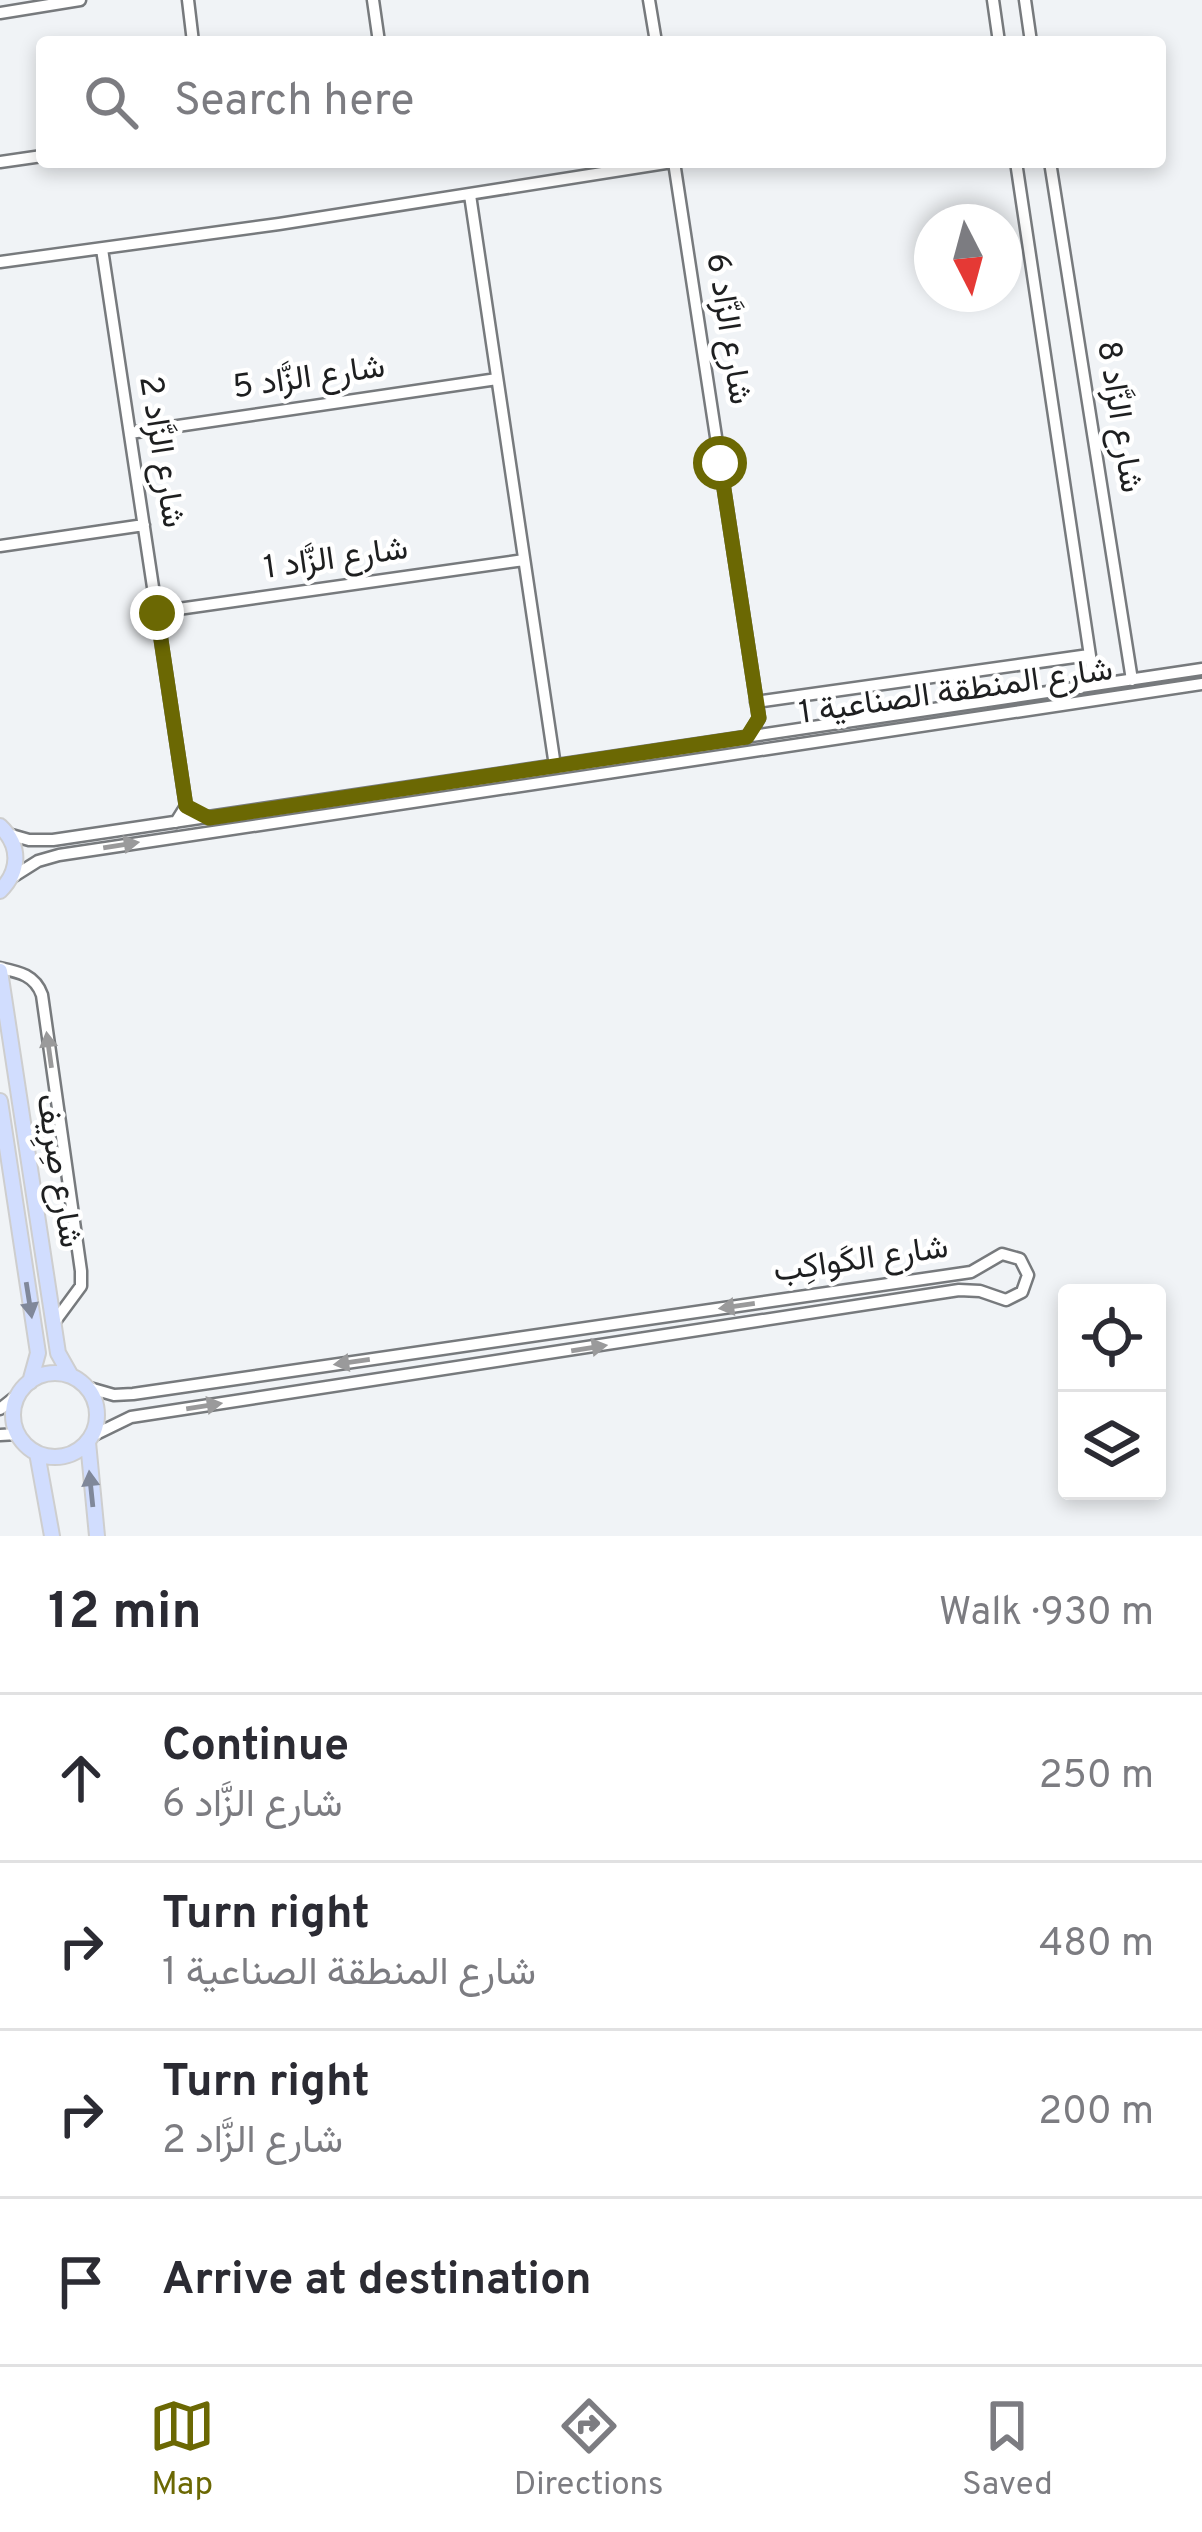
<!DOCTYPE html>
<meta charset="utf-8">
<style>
:root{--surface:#fff;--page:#f2f2f3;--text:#2b2b33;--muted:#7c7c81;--line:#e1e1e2;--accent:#6b6803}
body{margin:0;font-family:Overpass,Vazirmatn,sans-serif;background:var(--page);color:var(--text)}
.controls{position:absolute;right:36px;bottom:36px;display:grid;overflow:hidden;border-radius:12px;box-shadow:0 6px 18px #0003}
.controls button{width:108px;height:108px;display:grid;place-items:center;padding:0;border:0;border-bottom:3px solid var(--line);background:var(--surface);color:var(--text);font:60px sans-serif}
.compass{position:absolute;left:914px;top:204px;width:108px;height:108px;border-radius:50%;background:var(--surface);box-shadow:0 6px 18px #0003;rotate:174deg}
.stop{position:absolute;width:36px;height:36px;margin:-27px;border:9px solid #6b6803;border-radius:50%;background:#fff}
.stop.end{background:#6b6803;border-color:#fff;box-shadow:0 3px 12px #0008}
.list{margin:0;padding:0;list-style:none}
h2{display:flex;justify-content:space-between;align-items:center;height:156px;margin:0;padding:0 48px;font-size:51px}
h2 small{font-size:39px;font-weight:400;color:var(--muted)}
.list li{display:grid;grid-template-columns:78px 1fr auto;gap:36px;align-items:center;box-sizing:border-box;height:168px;padding:0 48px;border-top:3px solid var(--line)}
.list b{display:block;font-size:45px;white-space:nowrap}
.list p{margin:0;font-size:39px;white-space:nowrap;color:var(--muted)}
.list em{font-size:39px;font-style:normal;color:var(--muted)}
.icon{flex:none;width:66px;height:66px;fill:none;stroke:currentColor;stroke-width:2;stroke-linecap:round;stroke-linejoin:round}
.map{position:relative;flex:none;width:1202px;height:1536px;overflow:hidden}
.search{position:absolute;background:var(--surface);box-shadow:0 6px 18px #0003;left:36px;right:36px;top:36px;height:132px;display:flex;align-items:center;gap:30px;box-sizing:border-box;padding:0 42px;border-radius:12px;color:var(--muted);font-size:45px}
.sheet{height:828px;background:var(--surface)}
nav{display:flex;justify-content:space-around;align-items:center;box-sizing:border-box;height:168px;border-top:3px solid var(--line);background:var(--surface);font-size:33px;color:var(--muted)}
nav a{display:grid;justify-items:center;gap:6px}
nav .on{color:var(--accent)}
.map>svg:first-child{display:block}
</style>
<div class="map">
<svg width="1202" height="1536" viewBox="0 0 1202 1536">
<rect width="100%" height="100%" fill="#f0f3f6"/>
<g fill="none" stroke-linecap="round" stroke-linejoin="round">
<defs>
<path id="minor" d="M188,0L193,42
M373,0L379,42
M649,0L656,42
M993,0L999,42
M1025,0L1031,42
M0,13L80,0
M0,162L42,156
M674,162L759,718L748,737
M1016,162L1092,669L1080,688
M1050,162L1132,680
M470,195L555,766
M102,249L186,806L176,822
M0,262L279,224L672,162
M130,433L497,379
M0,546L144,525
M157,612L524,560
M756,702L1089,655
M8,834L29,840H53L1202,669
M11,878L38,861L59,855L1202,684
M0,968C19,972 35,975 42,995L81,1271V1286L53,1324
M86,1387L114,1395L133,1394L971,1272L1002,1254L1020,1259L1028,1275L1022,1292L1006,1300L980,1291L959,1290L131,1417L92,1436
M0,1409L20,1393
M0,1435L18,1434"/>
<path id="major" d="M0,826C21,846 20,871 0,891
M0,971L58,1353L71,1376
M0,1101L38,1353L30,1382
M13 1415a42 42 0 1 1 84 0a42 42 0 1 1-84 0Z
M88,1442L97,1536
M37,1453L52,1536"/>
</defs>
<!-- minor casing -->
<use href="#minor" stroke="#777a7d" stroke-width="15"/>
<!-- major casing -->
<use href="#major" stroke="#cecece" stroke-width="18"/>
<!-- minor -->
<use href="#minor" stroke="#fff" stroke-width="10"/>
<!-- major -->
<use href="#major" stroke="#d1ddfe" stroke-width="14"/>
</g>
<!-- one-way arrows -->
<defs><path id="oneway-solid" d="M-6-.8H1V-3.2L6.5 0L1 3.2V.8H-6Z" transform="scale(3)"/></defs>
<g fill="#9a9a9b">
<use href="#oneway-solid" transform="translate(121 845) rotate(-9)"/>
<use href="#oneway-solid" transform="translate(49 1050) rotate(-98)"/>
<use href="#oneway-solid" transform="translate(737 1306) rotate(172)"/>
<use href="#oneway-solid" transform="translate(589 1348) rotate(-9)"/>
<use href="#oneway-solid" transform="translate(352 1362) rotate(172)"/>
<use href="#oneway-solid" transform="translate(204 1406) rotate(-9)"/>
</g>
<g fill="#80889a">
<use href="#oneway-solid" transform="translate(29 1300) rotate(81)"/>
<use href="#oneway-solid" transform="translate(91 1489) rotate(-96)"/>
</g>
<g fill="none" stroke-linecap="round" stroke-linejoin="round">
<!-- route -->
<path stroke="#6b6803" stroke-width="15" d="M157,613L186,806L209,818L747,737L759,718L720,463"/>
</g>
<g text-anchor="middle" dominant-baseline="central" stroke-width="9" stroke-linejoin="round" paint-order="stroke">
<!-- street labels -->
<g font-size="33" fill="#1e1f20" stroke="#fff">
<text transform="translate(727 329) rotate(81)">شارع الزَّاد 6</text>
<text transform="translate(309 379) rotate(-8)">شارع الزَّاد 5</text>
<text transform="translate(1118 417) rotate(81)">شارع الزَّاد 8</text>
<text transform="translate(160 452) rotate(81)">شارع الزَّاد 2</text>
<text transform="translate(336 560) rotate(-8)">شارع الزَّاد 1</text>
<text transform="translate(956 693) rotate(-8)">شارع المنطقة الصناعية 1</text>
<text transform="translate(57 1171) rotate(81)">شارع صِرِيف</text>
<text transform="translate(861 1261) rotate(-8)">شارع الكَواكِب</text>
</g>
</g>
</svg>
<div class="controls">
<button><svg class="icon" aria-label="locate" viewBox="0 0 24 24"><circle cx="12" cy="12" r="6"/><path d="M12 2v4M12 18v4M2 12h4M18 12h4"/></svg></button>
<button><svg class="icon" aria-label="layers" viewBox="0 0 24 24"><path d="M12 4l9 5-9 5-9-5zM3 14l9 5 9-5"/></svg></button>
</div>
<svg class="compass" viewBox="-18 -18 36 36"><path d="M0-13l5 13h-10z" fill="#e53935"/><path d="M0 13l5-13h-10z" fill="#7c7c81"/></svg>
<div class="stop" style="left:720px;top:463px"></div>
<div class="stop end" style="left:157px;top:613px"></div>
<div class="search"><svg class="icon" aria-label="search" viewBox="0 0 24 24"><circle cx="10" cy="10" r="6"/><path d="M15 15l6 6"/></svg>Search here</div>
</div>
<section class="sheet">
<h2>12 min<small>Walk · 930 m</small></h2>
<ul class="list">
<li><svg class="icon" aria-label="ahead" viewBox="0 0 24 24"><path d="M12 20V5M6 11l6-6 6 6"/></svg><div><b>Continue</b><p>شارع الزَّاد 6</p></div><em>250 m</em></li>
<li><svg class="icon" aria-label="right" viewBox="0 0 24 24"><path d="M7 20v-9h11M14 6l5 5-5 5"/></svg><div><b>Turn right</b><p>شارع المنطقة الصناعية 1</p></div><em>480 m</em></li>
<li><svg class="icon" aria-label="right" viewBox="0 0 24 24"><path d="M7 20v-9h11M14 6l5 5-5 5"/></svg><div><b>Turn right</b><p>شارع الزَّاد 2</p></div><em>200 m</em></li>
<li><svg class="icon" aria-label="arrive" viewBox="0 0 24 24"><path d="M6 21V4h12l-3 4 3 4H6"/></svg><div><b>Arrive at destination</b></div></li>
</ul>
</section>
<nav>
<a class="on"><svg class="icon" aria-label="map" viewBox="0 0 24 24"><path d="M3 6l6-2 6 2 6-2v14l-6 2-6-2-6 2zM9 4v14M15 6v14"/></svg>Map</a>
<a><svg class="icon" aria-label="directions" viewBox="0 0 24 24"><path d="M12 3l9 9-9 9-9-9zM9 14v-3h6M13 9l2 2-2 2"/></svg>Directions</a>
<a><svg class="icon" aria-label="saved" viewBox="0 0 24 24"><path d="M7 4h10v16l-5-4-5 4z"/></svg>Saved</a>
</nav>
